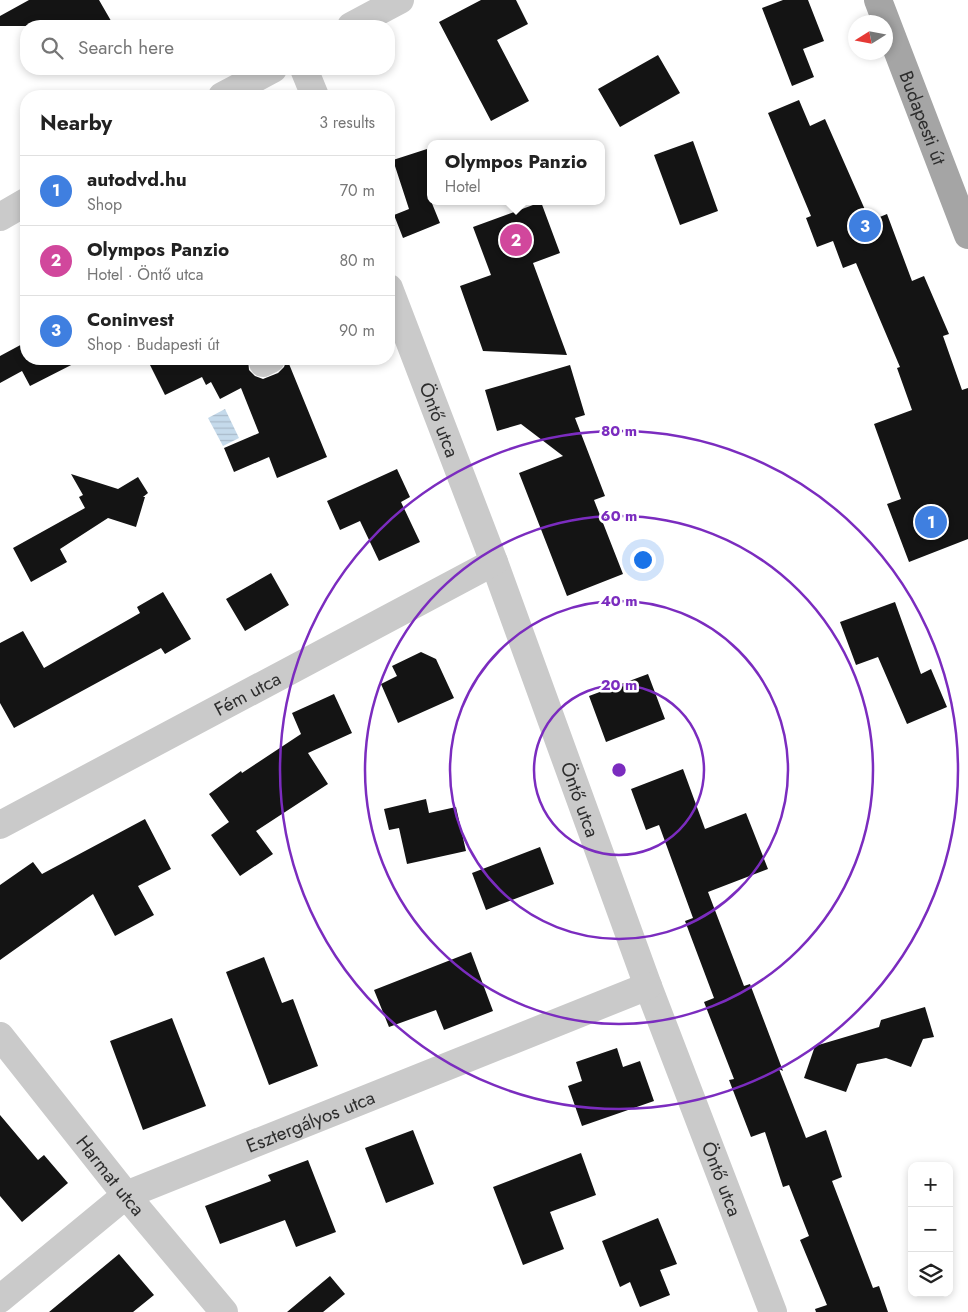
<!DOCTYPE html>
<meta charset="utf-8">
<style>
:root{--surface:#fff;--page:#f6f6f6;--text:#222;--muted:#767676;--line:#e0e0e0;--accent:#e62d32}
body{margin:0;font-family:Jost,sans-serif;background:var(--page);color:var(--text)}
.controls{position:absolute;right:15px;bottom:15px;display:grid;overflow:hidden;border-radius:10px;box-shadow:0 2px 8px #0003}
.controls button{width:45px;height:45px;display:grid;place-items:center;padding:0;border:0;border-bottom:1px solid var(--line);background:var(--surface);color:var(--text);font:25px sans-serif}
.compass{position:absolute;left:848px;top:15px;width:45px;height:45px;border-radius:50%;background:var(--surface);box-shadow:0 2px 8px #0003;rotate:259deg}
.you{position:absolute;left:642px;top:559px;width:18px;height:18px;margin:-12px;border:4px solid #fff;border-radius:50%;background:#1a73e8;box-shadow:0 0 0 8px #1a73e833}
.badge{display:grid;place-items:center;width:32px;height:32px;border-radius:50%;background:var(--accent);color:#fff;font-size:16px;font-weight:700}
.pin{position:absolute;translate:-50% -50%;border:2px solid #fff;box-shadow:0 1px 5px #0006}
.popup{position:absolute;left:427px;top:140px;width:178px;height:65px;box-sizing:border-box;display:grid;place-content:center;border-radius:10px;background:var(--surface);filter:drop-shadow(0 1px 4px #0005);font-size:16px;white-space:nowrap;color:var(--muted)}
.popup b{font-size:19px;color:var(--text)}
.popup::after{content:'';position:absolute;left:50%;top:100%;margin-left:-10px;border:10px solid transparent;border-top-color:var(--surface)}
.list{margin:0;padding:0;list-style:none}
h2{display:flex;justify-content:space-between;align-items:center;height:65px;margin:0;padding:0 20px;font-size:21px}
h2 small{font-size:16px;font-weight:400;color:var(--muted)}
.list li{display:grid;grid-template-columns:32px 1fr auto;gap:15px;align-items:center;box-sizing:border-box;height:70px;padding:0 20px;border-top:1px solid var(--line)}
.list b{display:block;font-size:19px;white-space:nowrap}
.list p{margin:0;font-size:16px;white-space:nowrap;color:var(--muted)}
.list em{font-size:16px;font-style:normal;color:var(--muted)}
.icon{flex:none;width:28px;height:28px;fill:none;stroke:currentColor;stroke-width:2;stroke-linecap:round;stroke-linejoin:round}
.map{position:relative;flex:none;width:968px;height:1312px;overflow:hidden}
.search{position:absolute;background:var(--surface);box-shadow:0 2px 8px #0003;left:20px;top:20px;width:375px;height:55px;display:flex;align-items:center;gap:12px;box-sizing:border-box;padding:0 18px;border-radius:20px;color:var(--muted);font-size:19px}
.panel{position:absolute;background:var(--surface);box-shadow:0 2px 8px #0003;left:20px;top:90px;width:375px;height:275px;border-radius:20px}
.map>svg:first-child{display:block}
</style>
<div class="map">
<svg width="968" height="1312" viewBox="0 0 968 1312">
<defs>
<pattern id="water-rules" width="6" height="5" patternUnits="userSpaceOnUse" patternTransform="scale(1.25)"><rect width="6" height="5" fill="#c5daeb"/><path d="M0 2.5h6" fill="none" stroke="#aabbca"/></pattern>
</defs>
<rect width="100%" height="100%" fill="#fff"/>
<!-- water -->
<path fill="url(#water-rules)" d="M225,409L239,438L223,446L208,418Z"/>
<!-- building -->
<path fill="#141414" d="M29,0H99L114,26H0V16Z
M481,0H516L528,24L497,40L529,101L491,121L439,22Z
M783,0H808L824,41L803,49L814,77L792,86L762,8Z
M658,55L680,93L620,127L598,89Z
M799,100L810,126L825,119L870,221L887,214L912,281L924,276L949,334L943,336L962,390L968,388V539L909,562L887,504L901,499L874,424L912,410L897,368L900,367L856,263L843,268L833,241L817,247L806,218L811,216L768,113Z
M693,141L718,211L680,225L654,155Z
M427,149L431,162V201L440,223L403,238L394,215L409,209L393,160Z
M541,202L560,253L533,263L567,355L483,351L460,286L491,275L473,227Z
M26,342V359H83L30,386L22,371L0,383V356Z
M147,359H248L249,370L255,376L263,379L278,373L284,367L287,359L327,457L277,478L269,457L234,472L224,448L259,433L241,388L220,399L211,382L206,385L202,377L165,395Z
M570,365L585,415L575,418L605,496L594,500L623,574L567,596L519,473L563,456L521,424L497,431L485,390Z
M397,469L410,497L401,502L420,542L379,561L360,521L340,530L327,501Z
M71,474L118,489L138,477L148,493L143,497H145L136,527L108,518L60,549L67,562L31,582L13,548L85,508L79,497L83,495Z
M271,573L289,605L245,631L226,599Z
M163,592L191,639L165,654L161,648L14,728L0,703V643L23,631L44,668L140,613L137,607Z
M895,602L921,674L931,669L947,707L907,724L878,657L856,665L840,622Z
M421,652L436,659L454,698L398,723L381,684L397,676L392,666Z
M648,674L665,719L606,742L589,696Z
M334,694L352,733L308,753L328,784L256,831L273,854L240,876L211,835L229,822L209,794L241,771L242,773L301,734L292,713Z
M683,769L705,829L746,813L768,869L708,892L744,986L750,984L783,1071L779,1069L806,1138L826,1130L842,1177L832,1181L873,1288L879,1286L888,1312H816L815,1309L827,1305L800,1240L809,1236L789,1185L783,1187L765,1132L751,1137L729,1080L734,1079L704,1002L714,998L685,921L693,918L659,825L646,830L631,789Z
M426,799L429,813L456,807L466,851L407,864L399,828L389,830L384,809Z
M145,819L171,869L138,886L154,915L115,936L93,894L0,960V885L33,862L42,874Z
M540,847L554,884L486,910L472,873Z
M471,952L493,1011L444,1030L436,1010L389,1027L374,990Z
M264,957L282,1003L293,999L318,1066L269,1085L226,972Z
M925,1007L934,1037L923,1039L911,1067L886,1058L857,1064L846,1092L804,1078L815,1046L879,1027L881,1020Z
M172,1018L206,1106L143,1130L110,1041Z
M617,1048L623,1067L640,1061L654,1101L582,1126L568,1086L582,1081L576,1062Z
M0,1115L38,1160L44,1155L68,1183L22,1222L0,1196Z
M413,1130L434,1184L386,1203L365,1148Z
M581,1153L596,1195L550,1212L564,1249L523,1265L493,1187Z
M308,1160L336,1232L296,1247L285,1220L220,1244L205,1206L271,1181L268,1175Z
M658,1218L677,1264L660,1270L670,1295L640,1307L630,1282L620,1287L602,1241Z
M119,1254L154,1295L133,1312H49Z
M330,1276L345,1294L323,1312H287Z"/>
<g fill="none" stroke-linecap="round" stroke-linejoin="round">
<!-- minor -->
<g stroke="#cacaca" stroke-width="28">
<path d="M351,26L400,0"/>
<path d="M304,69L315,96"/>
<path d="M222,96L273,69"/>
<path d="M0,217L26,202"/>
<path id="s1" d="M389,288L494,562L648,986L773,1312"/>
<path d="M263,363L271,359"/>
<path id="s2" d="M0,825L494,562"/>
<path id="s3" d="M0,1036L126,1195L224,1312"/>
<path id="s4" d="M0,1299L126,1195L648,986"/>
</g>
<!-- major -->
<path stroke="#a5a5a5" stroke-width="28" id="s5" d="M878,0L968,235"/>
</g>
<!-- distance rings -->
<g fill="none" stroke="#7b2cbf" stroke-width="2.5">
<circle cx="619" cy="770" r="85"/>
<circle cx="619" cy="770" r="169"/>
<circle cx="619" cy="770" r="254"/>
<circle cx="619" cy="770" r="339"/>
</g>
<g text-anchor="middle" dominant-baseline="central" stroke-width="5" stroke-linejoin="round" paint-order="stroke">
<!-- street labels -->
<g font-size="19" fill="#2d2d2d" stroke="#fff">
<text stroke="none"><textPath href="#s5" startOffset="126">Budapesti út</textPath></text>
<text stroke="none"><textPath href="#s1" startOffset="141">Öntő utca</textPath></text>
<text stroke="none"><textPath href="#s2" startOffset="280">Fém utca</textPath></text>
<text stroke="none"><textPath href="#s1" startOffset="546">Öntő utca</textPath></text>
<text stroke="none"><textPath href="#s4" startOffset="362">Esztergályos utca</textPath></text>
<text stroke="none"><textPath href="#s3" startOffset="178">Harmat utca</textPath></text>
<text stroke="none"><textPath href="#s1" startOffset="951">Öntő utca</textPath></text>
</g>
</g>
<circle cx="619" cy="770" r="8" fill="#7b2cbf" stroke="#fff" stroke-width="2.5"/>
<g font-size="15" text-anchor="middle" font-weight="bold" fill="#7b2cbf" stroke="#fff" stroke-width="5" stroke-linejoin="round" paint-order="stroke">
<text x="619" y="436">80 m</text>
<text x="619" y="521">60 m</text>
<text x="619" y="606">40 m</text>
<text x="619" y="690">20 m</text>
</g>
</svg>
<div class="controls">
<button>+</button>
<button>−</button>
<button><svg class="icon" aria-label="layers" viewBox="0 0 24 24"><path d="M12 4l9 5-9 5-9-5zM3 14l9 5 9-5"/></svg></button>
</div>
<svg class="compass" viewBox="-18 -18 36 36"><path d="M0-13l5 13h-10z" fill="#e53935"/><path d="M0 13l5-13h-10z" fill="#767676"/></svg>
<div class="you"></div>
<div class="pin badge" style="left:931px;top:522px;background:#3f7fe0">1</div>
<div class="pin badge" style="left:516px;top:240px;background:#d1479c">2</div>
<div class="popup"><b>Olympos Panzio</b>Hotel</div>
<div class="pin badge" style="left:865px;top:226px;background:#3f7fe0">3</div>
<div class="search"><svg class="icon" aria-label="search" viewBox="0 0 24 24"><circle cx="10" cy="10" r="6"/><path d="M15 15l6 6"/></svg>Search here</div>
<section class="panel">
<h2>Nearby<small>3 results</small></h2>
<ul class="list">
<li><span class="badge" style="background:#3f7fe0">1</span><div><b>autodvd.hu</b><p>Shop</p></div><em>70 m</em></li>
<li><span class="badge" style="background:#d1479c">2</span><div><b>Olympos Panzio</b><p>Hotel · Öntő utca</p></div><em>80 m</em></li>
<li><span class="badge" style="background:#3f7fe0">3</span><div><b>Coninvest</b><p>Shop · Budapesti út</p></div><em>90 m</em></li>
</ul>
</section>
</div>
